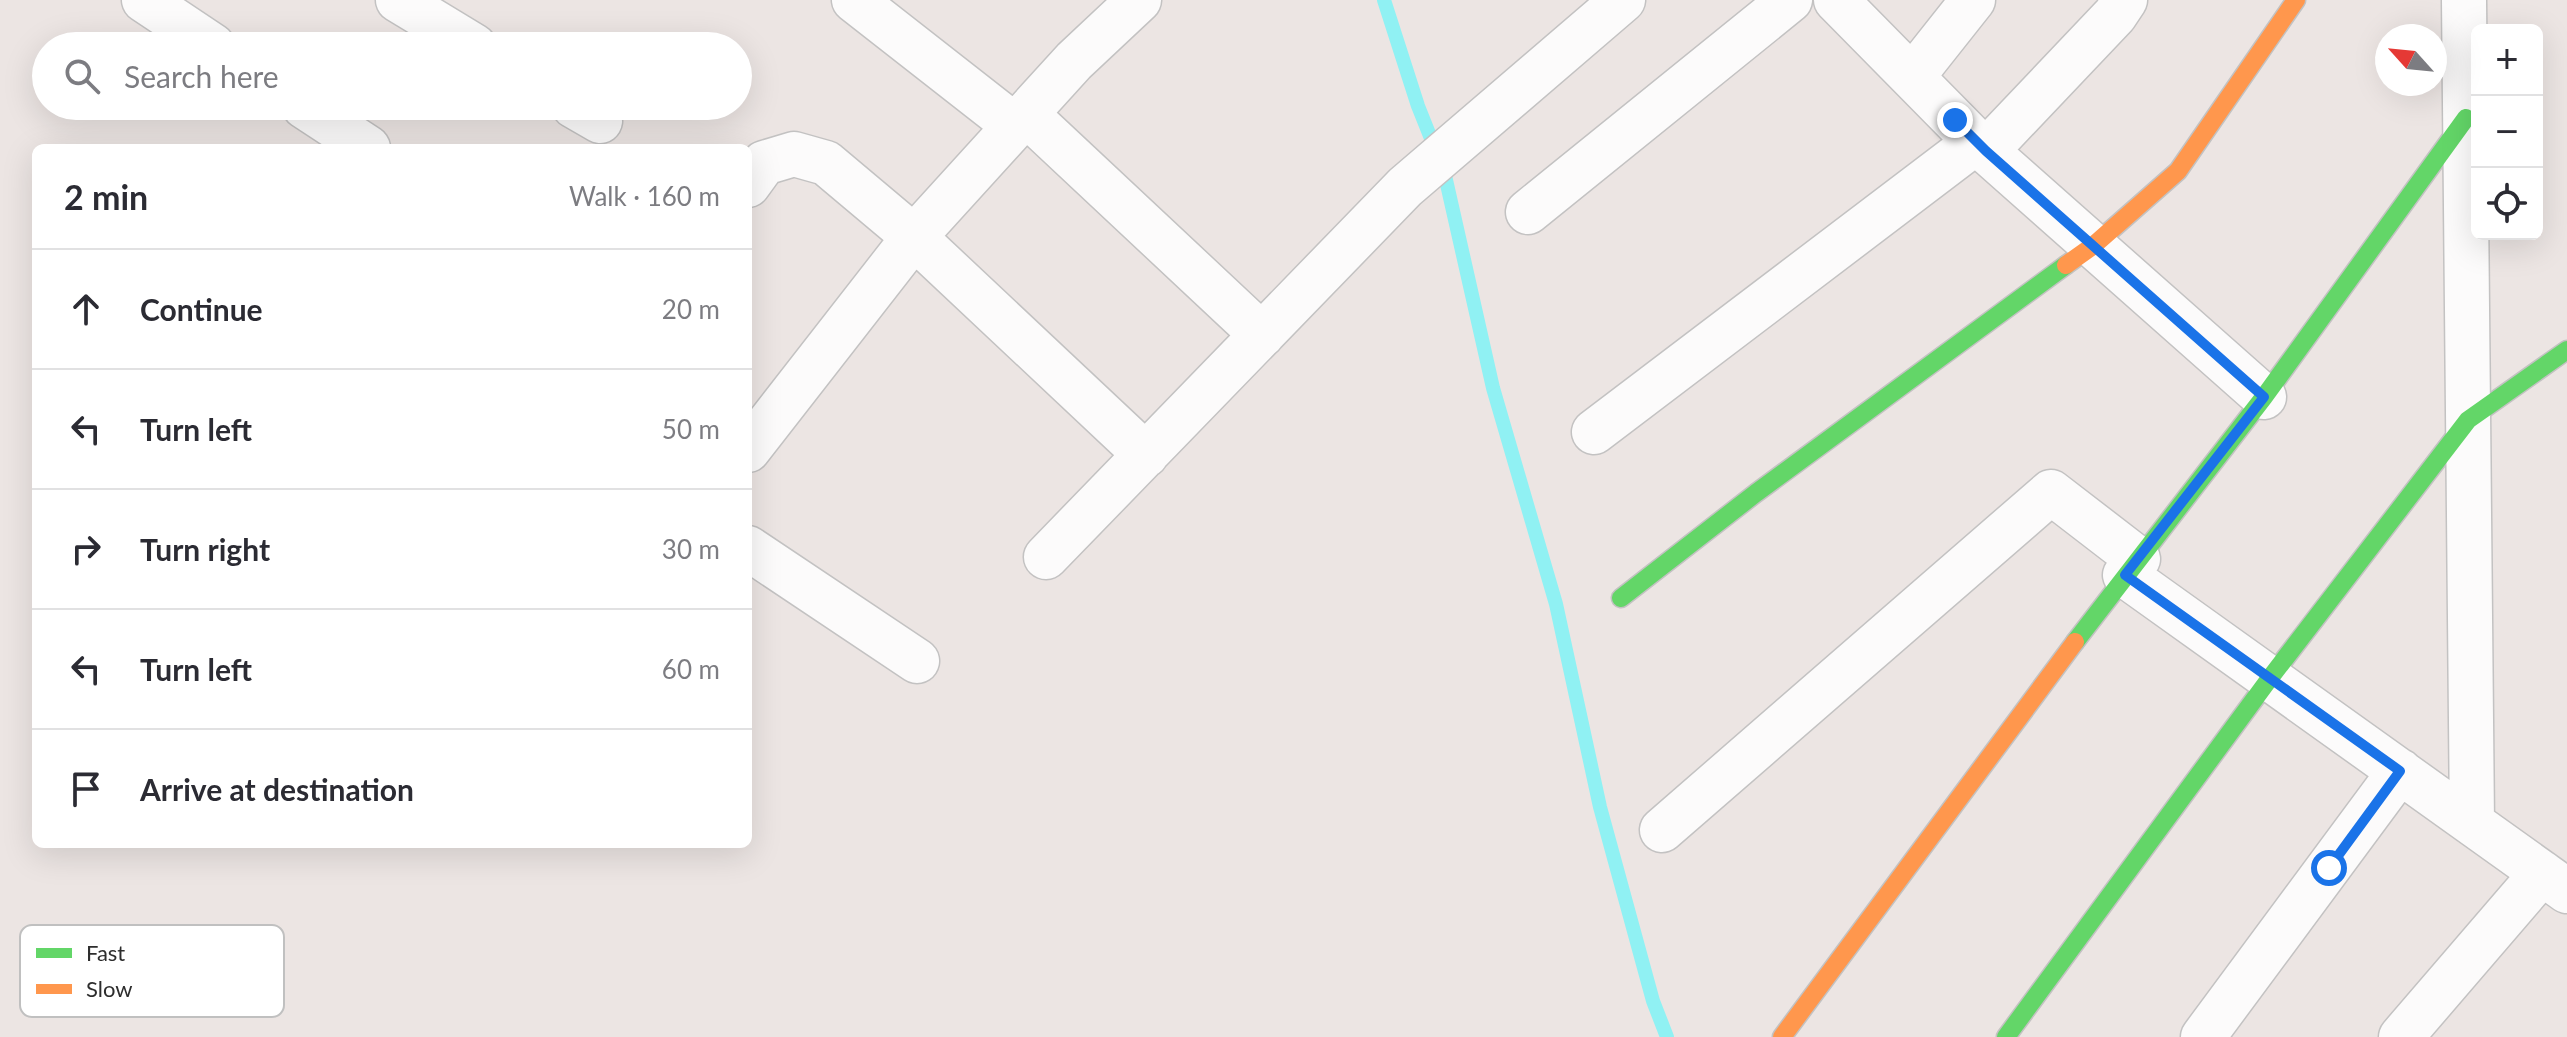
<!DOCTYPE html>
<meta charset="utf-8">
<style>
:root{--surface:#fff;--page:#f2f2f3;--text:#2b2b33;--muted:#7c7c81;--line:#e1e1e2}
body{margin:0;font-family:Lato,sans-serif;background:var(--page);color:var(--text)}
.controls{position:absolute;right:24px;top:24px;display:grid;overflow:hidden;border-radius:12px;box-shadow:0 8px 32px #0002}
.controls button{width:72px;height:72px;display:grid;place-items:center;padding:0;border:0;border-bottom:2px solid var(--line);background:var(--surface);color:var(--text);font:40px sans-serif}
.compass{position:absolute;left:2375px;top:24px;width:72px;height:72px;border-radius:50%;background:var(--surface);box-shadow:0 8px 32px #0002;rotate:297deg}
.stop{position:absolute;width:24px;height:24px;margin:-18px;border:6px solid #1a73e8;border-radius:50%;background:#fff}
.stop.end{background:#1a73e8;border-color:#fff;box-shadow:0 2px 8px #0008}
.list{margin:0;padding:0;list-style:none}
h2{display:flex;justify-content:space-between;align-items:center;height:104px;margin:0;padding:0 32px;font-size:34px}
h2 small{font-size:26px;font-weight:400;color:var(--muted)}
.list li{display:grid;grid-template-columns:52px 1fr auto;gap:24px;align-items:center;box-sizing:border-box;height:120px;padding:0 32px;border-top:2px solid var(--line)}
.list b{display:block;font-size:30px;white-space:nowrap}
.list em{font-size:26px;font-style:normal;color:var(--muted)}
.icon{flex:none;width:44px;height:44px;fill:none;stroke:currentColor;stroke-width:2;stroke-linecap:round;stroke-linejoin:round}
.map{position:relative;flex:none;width:2567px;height:1037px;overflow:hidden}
.search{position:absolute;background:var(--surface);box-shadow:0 8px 32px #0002;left:32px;top:32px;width:720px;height:88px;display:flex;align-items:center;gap:20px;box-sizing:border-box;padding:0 28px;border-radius:44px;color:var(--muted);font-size:30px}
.panel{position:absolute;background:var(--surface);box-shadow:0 8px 32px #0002;left:32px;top:144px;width:720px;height:704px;border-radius:12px}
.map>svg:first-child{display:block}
</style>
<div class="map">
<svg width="2567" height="1037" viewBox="0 0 2567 1037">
<rect width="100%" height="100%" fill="#ece5e3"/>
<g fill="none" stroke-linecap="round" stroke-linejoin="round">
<!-- stream -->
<path stroke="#90f1f3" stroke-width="14" d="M1384,0L1418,106L1444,171L1493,388L1556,604L1600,807L1653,1001L1667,1037"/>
<defs>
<path id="street" d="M144,0L213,46
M398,0L474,46
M854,0L1015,126
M1836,0L1976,142L2264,397
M2464,0L2472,823
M1912,77L1973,0
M304,106L368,148
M574,106L600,121
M1026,114L1262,335
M1986,151L2115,15L2125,0
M748,185L764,163L794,154L826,163L914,237L1146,455
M1528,212L1790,0
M1594,432L1976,142
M748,450L914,237L1074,61L1139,0
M748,548L917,661
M1046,557L1405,187L1623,0
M2125,575L2567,891
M1662,830L2051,492L2138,559
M2203,1037L2400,771
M2401,1037L2542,873"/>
<path id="fast" d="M1621,598L1756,493L2066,265
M2075,642L2264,397L2466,118
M2006,1037L2270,678L2468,420L2567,350"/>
<path id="slow" d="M2066,265L2094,245L2178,171L2296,0
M1782,1037L2075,642"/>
</defs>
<!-- street casing -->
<use href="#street" stroke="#c3c2c2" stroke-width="47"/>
<!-- fast casing -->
<use href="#fast" stroke="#c3c2c2" stroke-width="21"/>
<!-- slow casing -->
<use href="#slow" stroke="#c3c2c2" stroke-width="21"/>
<!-- street -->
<use href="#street" stroke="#fcfbfb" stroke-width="44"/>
<!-- fast -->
<use href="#fast" stroke="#63d668" stroke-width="18"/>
<!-- slow -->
<use href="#slow" stroke="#ff974d" stroke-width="18"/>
</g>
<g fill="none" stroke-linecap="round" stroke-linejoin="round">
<!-- route -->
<path stroke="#1a73e8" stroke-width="10" d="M1955,120L1986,151L2264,397L2125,575L2400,771L2329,868"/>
</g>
<!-- legend -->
<rect x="20" y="925" width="264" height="92" rx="12" fill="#fff" stroke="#c0c0c0" stroke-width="2"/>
<rect x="36" y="948" width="36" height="10" fill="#63d668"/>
<rect x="36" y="984" width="36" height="10" fill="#ff974d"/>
<g font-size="22" fill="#2d2d2d">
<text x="86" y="961">Fast</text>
<text x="86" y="997">Slow</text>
</g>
</svg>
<div class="controls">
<button>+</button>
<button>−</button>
<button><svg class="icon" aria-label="locate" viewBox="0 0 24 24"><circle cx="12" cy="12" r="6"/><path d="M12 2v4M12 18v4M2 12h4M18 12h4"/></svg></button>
</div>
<svg class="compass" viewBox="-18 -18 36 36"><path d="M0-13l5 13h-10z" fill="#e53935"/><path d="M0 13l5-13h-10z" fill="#7c7c81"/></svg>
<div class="stop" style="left:2329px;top:868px"></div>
<div class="stop end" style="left:1955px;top:120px"></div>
<div class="search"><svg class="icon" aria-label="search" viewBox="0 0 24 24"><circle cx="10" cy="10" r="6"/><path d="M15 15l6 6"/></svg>Search here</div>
<section class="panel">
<h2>2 min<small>Walk · 160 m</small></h2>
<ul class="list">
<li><svg class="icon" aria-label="ahead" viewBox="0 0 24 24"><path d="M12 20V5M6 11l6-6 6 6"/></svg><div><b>Continue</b></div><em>20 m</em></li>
<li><svg class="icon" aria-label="left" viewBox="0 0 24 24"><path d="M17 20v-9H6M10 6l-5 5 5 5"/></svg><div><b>Turn left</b></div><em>50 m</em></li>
<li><svg class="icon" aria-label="right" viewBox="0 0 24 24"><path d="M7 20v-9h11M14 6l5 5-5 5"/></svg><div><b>Turn right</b></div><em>30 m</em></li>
<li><svg class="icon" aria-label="left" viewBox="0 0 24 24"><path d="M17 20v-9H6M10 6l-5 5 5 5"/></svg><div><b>Turn left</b></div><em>60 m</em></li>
<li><svg class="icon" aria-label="arrive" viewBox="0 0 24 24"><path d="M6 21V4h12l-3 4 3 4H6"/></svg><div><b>Arrive at destination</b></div></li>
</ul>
</section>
</div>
